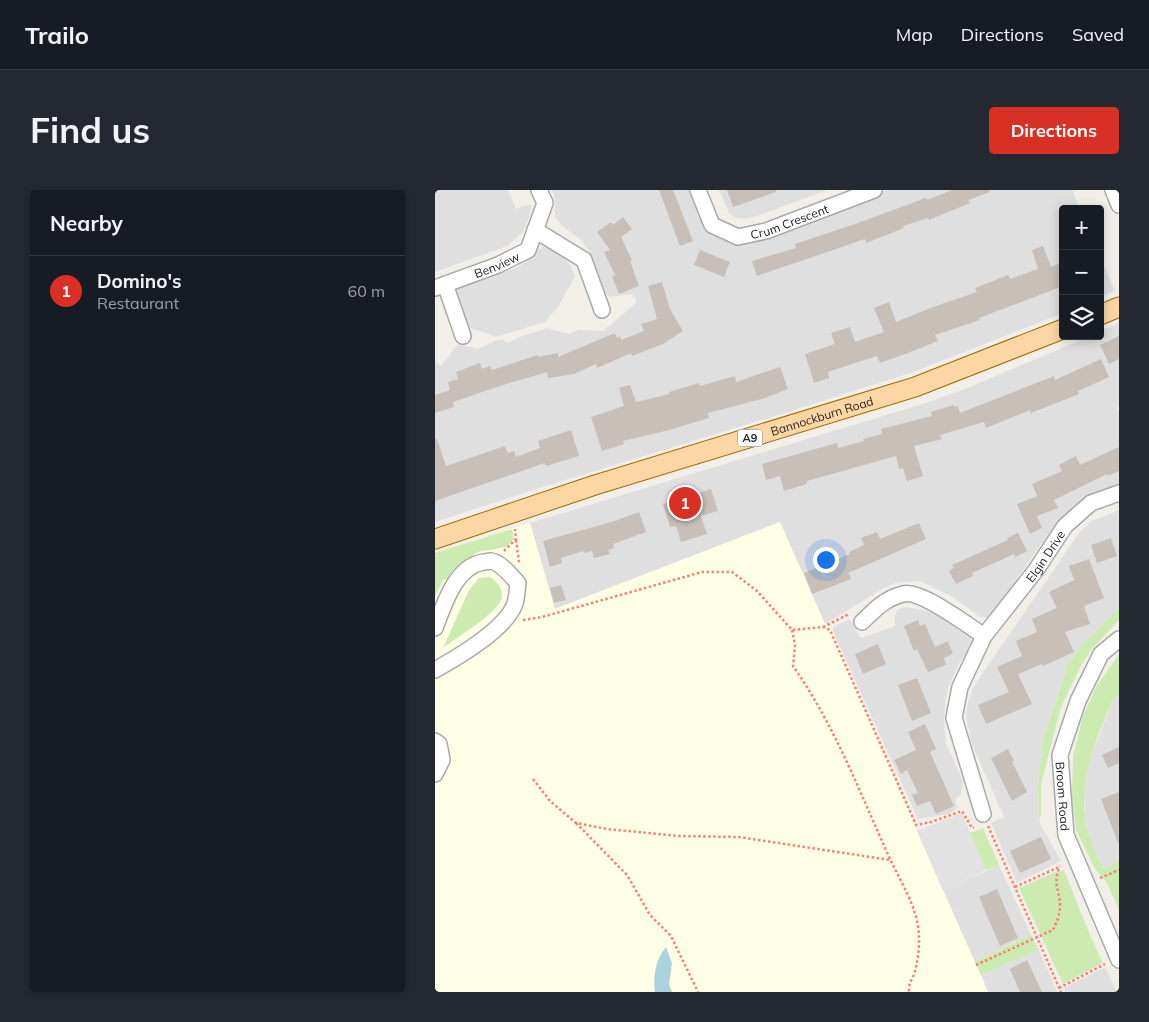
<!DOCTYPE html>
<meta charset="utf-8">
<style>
:root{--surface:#171b24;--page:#242831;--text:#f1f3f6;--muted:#9ea1a6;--line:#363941;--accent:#d93025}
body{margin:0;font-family:Mulish,sans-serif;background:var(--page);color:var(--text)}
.controls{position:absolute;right:15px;top:15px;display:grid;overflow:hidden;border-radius:5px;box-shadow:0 2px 12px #0003}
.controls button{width:45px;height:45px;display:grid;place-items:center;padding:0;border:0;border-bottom:1px solid var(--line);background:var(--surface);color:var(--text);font:25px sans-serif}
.you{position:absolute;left:390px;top:369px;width:18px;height:18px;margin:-12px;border:4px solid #fff;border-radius:50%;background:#1a73e8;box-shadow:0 0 0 8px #1a73e833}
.badge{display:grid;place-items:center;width:32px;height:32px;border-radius:50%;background:var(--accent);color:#fff;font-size:16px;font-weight:700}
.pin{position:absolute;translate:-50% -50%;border:2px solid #fff;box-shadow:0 1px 5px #0006}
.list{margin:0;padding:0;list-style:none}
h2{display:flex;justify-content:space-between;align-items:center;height:65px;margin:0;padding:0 20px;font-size:21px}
h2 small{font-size:16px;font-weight:400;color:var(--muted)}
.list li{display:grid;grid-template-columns:32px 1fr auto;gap:15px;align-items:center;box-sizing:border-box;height:70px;padding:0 20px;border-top:1px solid var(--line)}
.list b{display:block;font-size:19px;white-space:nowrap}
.list p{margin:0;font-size:16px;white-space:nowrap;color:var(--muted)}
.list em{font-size:16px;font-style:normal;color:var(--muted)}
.icon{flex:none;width:28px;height:28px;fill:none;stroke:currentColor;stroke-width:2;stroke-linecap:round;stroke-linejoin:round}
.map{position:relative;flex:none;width:684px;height:802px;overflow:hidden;border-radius:5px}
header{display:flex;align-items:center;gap:30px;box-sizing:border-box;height:70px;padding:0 25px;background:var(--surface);border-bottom:1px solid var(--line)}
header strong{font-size:24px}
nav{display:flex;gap:28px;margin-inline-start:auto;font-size:18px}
.intro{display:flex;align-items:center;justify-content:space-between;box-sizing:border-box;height:120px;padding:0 30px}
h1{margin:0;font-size:35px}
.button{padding:12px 22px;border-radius:5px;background:var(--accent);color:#fff;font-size:18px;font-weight:700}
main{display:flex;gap:30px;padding:0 30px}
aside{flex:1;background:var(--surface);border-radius:5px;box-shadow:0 2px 12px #0003}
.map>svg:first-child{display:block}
</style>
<header>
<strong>Trailo</strong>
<nav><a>Map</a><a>Directions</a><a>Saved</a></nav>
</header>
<div class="intro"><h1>Find us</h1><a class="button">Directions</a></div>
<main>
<aside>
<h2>Nearby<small></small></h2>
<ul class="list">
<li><span class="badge">1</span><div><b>Domino's</b><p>Restaurant</p></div><em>60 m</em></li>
</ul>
</aside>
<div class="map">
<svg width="684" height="802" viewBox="0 0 684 802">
<rect width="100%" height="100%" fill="#f2efe9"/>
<!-- residential -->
<path fill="#e0dfdf" d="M0,0H73L81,19L96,14L95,25L88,42L72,56L0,82Z
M117,0H260L280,41L345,40L452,0H642L638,2L645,19H628V123L479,182L340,226L98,300L0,332V170L6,176L23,154L43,159L62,150H68L73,153L84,147L112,138L135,144L143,140L168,141L201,113V109L197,104L174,107L166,96L154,61L145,49L126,35L120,27V9Z
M284,0H392L322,26L309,29L299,27L294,23Z
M114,55L124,62L136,76L140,86L123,117L110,132L61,147L31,136L20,100L84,77L107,57Z
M665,66L680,101L665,107Z
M684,133V217L682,218L684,222V294L651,307L629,325L612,346L554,428L545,427L516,406L485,391L460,393L447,399L390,434L345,332L119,419L95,333L491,213L530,199L655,146H665V141Z
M684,320V418L647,455L633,474L608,550L603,596L604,632L626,671L582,693L556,633L569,627L537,554L531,527L533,512L537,500L545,487L644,343L655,332Z
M472,417L488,420L502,425L536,449L533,460L524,474L513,498L510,513L509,532L511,553L528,591L526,604L520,610L523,618L514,624L483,629L397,439L400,436L415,429L424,446L427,448L460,436V425L463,419Z
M684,505V671L669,679L655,650L650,627L649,606L654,572L678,510Z
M564,675L596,745L540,772L508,701Z
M604,760L622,802H553L546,785Z
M670,777L682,802H631L629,798Z"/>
<!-- education -->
<path fill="#ffffe5" d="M345,332L390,434L397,439L479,634L553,802H0V363L95,333L120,419Z"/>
<!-- grass -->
<path fill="#cdebb0" d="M77,339L79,349L71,357L43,362L24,375L15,388L8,390L0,407V363Z
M55,387C62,392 70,400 66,410C60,425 22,447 8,458L34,400L44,388Z
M684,418V430L657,459L647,474L626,517L606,594V624L604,632L603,596L608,550L633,474L647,455Z
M684,464V505L678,510C659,553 638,603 656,651C659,660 665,670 669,679L684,671V720L672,693L660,679L641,640L637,606L638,566L648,526L661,497Z
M548,638L564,675L551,680L535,643Z
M629,680L655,745L668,773L628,794L584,698L618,683Z
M596,745L604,760L546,785L540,772Z"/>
<!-- parking -->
<path fill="#e2e2e2" d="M527,623L551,680L508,701L482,641Z"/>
<!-- water -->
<path fill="#aad3df" d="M231,757L237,773L234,794L237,802H220C218,785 220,771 231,757Z"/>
<!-- building -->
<path fill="#c7bfb8" d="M224,0H238L258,51L245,56Z
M292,0H341V2L298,17Z
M517,0H554L555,2L533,10L535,13L494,30L493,28L468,36L469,38L431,53L430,49L322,86L317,71L361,58L360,54L420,34L491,8L492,10Z
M188,27L197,39L186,47L197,70L195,71L204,96L184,104L177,86L180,85L169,62L175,60L162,42L176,32L178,35Z
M608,56L616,77L628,72V96L544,128L545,130L500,145L503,151L478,161L445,173L442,166L393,182L394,188L379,193L370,164L400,154L396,143L415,137L420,152L449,142L439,118L454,112L461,132L498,117L542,102L540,98L573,85L575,89L603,79L597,60Z
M265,60L295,72L289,87L259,75Z
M227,92L235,119L248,141L228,154L197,166L196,163L162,178L161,174L139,184L113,188L112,182L68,195L18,212L19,217L0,223V205L15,200L13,192L23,189L21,182L45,173L47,179L55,176L57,180L103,165V167L123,163V167L180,143L182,148L185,146L186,150L209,141L206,134L222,129L213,96Z
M684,146V169L674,174L665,155Z
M666,169L674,187L643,201L644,204L596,223L595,220L551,238L549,232L505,245L507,249L479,256L488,286L472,291L468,278L464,279L461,266L372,291V294L349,301L345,286L331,290L327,274L402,253L403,258L429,251L428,249L447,244L446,239L497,226L496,222L519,215V217L523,216L525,223L619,186L620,190Z
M345,177L353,199L330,208L273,223L274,228L234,240L188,251L189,254L167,261L156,227L189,216L184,198L195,195L201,212L235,204L234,202L264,193L265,196L300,186L301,192Z
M136,240L144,266L111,276L110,273L0,311V249H2L11,276L70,256L73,263L79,261L81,267L105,258L103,251Z
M684,257V281L672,286V284L619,310L623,318L602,326L607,338L595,344L582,314L602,306L597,294L627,281L624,275L641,266L645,275Z
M276,299L283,321L266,326L272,344L246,352L241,336L235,337L228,314Z
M204,322L211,342L178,354L179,358L173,360L175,364L159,368L157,361L149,363L148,361L126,368L127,373L115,377L108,351L180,331Z
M484,333L491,349L413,383L416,389L377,404L369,383L415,364L414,362L429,355L426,348L442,342L445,349Z
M583,343L592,361L580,367L579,364L537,383L538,386L521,394L514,381L519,378L517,375L573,350L572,348Z
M676,348L682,366L662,373L656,355Z
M654,369L669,408L649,416L655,434L630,442L639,462L608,476L607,474L583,484L597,514L551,534L543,515L574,502L562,477L587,466L581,451L602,442L597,429L622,418L614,402L639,390L634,376Z
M126,395L131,410L119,413L115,398Z
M483,430L485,436L490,434L500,457L513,451L518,464L509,468L511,475L493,482L482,459L479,461L469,436Z
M443,454L451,474L428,484L420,464Z
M482,488L496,523L477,531L463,495Z
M490,534L501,559L495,562L519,616L501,624L495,611L482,616L477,605L483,603L472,580L466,584L459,570L481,560L473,542Z
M684,557V573L673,578L667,565Z
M573,559L579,571L577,572L592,602L577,611L556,568Z
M684,602V653H683L666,609Z
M606,647L616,669L585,683L575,661Z
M562,699L583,748L565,756L544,707Z
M592,770L607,802H585L575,779Z"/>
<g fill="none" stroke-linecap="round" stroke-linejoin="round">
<defs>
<g id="minor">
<path id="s1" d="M263,0L277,35L303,47L331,41L439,0"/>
<path d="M678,0L684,15"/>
<path d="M100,40L149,70L167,120"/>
<path d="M10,94L28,146"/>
<path id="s2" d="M0,98L63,75L93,60L110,13L104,0"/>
<path d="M427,432C440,419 451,408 468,404C485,399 534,436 549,446"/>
<path d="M0,438C9,415 20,377 48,372C49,372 56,371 56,371C67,373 76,386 83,393C82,400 82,410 79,416C68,441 23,467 0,480"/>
<path id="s3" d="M684,449L666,464L643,511L625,565L631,645L684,770"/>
<path d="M0,551L4,554L7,570L0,584"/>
<path id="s4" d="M548,624L519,528L525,497L549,446L601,380L630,336L656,313L684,303"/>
</g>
<g id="major">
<path d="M665,125L684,117"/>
<path id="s5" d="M0,349L160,295L480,197L628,139"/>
</g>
</defs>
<!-- minor casing -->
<use href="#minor" stroke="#a9a9a9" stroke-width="18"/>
<!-- major casing -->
<use href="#major" stroke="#a06b00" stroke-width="21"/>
<!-- path -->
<path stroke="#fa8072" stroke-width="2.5" stroke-dasharray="2.5 2.5" stroke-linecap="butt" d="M81,350L84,372
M69,361L81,349L80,339
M88,430L107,427L267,382H297L322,401L357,440L388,437L395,440L481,635L496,632L527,621L537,638L539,637
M388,437L414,424
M357,440L360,455L358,476C400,536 425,603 455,669C465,690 479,712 483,736C485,751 484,766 480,781C478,789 473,793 474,802
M98,589L115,611L141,633L172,639L243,646L304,647L455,670
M141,633L192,685L215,725L236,746L263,802
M553,636L626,802
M665,688L684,680
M580,697L624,677
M541,775L618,740C621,733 625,725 625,716C625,700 617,694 625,676
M624,798L670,774"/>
<!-- minor -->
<use href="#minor" stroke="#fff" stroke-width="15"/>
<!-- major -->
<use href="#major" stroke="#fcd6a4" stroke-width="19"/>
</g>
<g text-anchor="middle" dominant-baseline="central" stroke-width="4" stroke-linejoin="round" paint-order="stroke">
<!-- shield labels -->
<rect fill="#fff" stroke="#646464" stroke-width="1" x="302.5" y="239.5" width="25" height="17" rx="4"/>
<g font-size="11" font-weight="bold" fill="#222">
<text x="315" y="248">A9</text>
</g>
<!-- street labels -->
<g font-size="12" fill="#222" stroke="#fff">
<text stroke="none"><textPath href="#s1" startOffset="120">Crum Crescent</textPath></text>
<text stroke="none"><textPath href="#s2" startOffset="66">Benview</textPath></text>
<text stroke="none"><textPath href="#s5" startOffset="406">Bannockburn Road</textPath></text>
<text stroke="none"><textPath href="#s4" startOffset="289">Elgin Drive</textPath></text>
<text stroke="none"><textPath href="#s3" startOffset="174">Broom Road</textPath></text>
</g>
</g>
</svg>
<div class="controls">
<button>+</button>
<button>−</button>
<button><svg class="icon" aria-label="layers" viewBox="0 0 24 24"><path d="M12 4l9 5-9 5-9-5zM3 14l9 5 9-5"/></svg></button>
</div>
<div class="you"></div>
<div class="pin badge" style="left:250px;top:313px">1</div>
</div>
</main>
